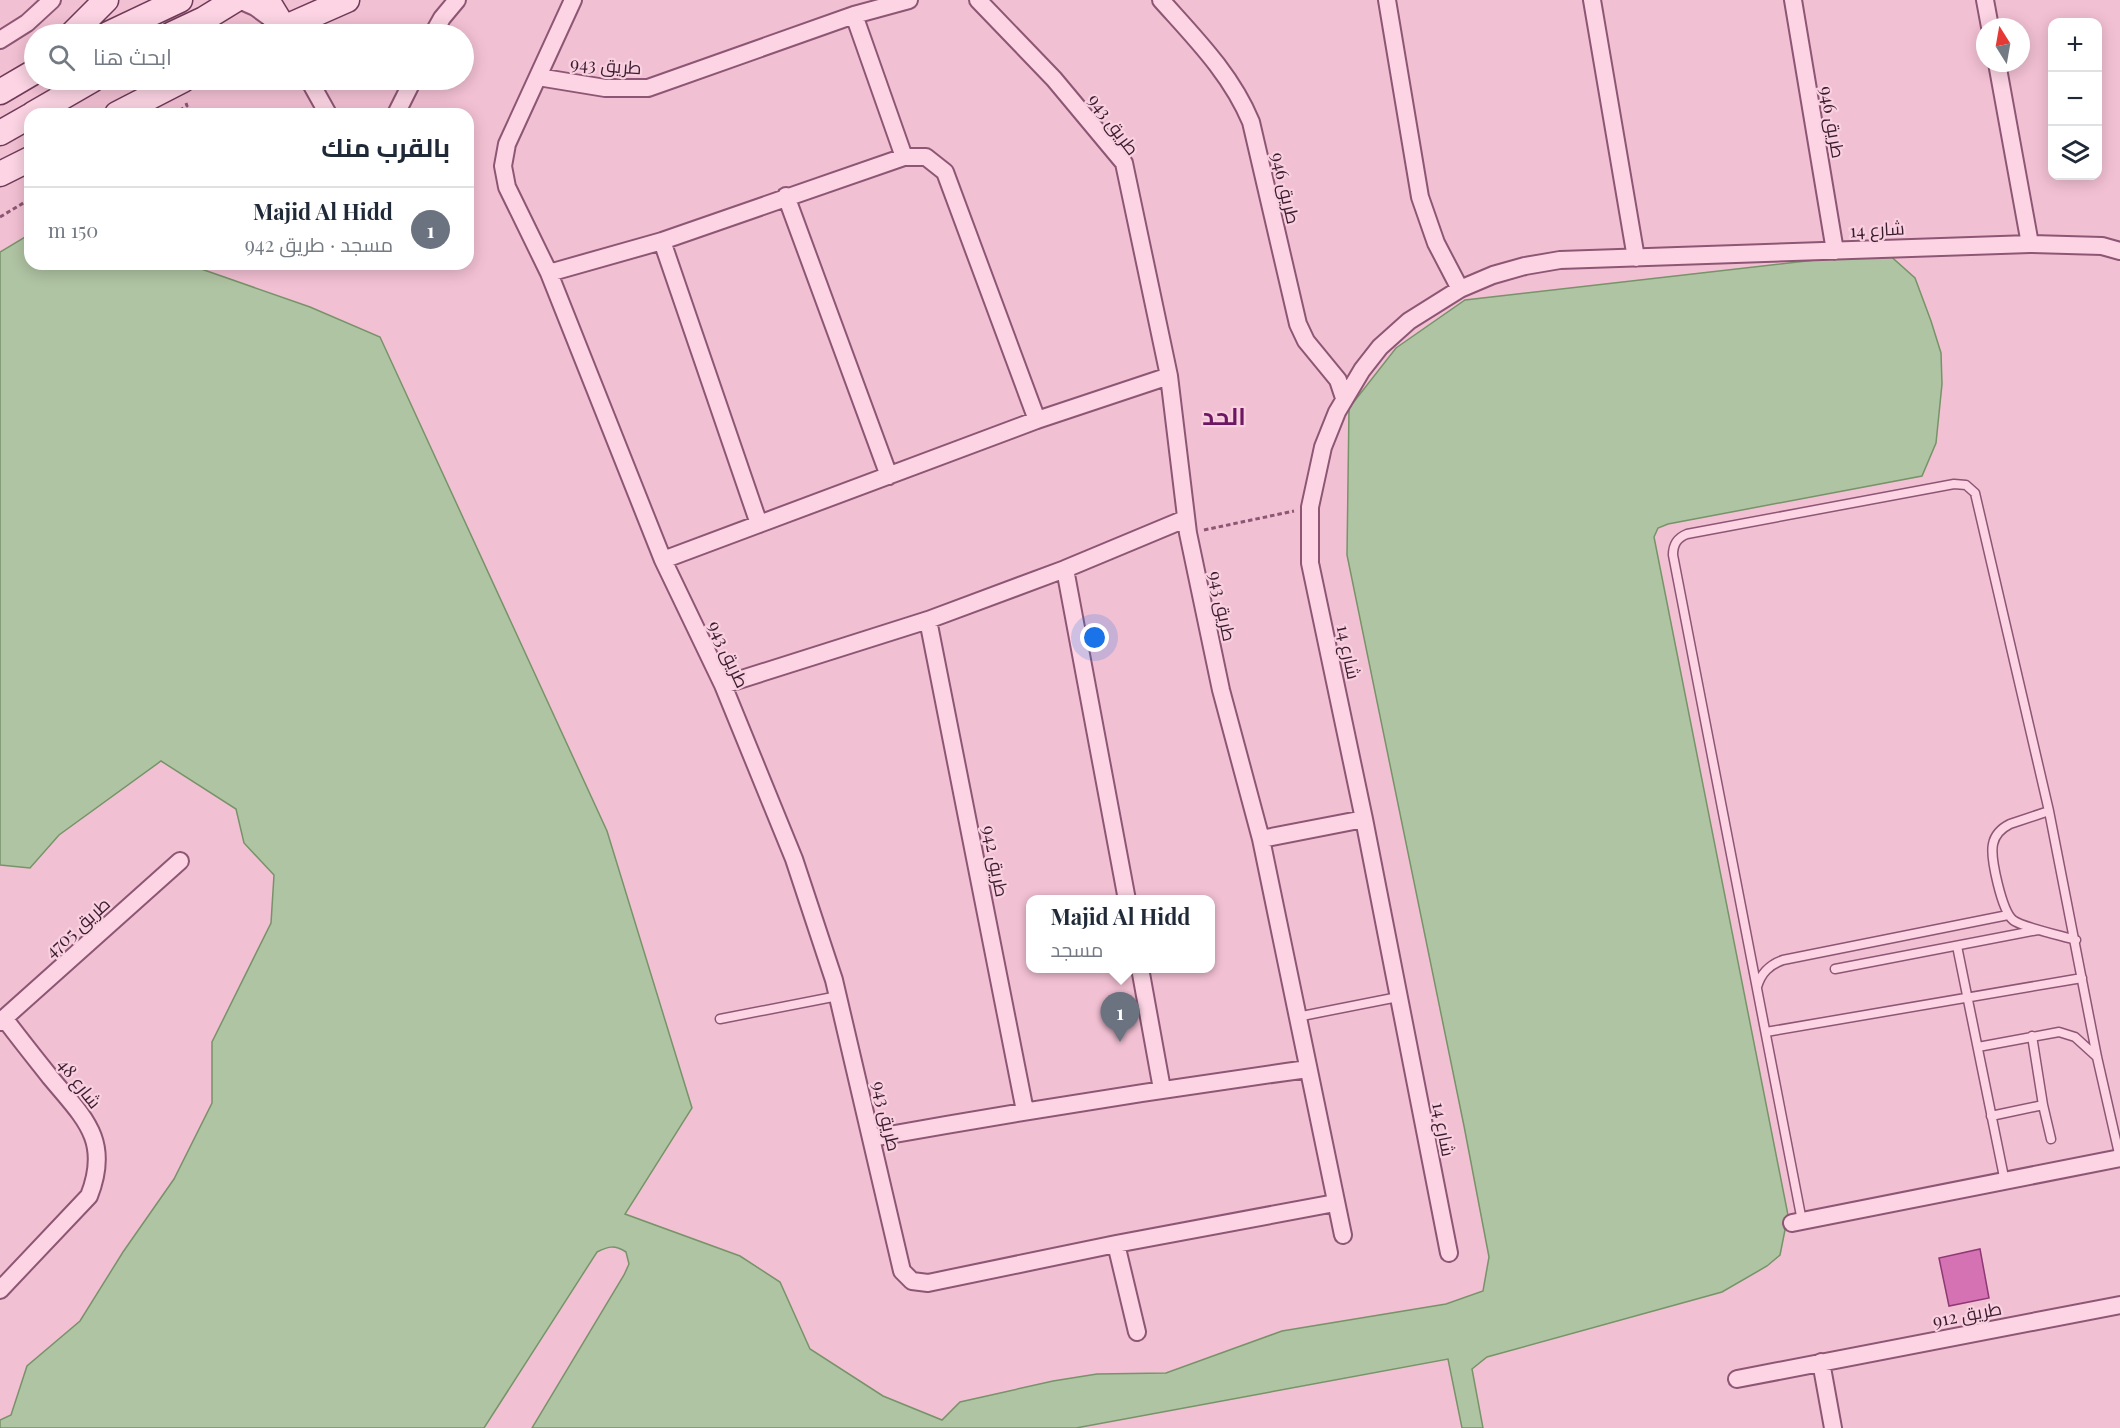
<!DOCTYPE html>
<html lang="ar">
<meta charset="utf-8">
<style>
:root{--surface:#fff;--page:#f6f6f7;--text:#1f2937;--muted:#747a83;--line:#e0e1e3;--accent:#2563eb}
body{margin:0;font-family:"Playfair Display",Cairo,serif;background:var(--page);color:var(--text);direction:rtl}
.controls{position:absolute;right:18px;top:18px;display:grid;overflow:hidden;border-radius:12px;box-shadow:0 3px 15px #0003}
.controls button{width:54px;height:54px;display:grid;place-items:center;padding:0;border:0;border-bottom:2px solid var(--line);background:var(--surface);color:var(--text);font:30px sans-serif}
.compass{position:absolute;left:1976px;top:18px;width:54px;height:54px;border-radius:50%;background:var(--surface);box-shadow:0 3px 15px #0003;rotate:349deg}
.you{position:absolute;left:1095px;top:638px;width:21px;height:21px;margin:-15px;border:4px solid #fff;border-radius:50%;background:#1a73e8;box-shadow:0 0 0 9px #1a73e833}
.badge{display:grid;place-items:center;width:39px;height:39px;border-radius:50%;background:var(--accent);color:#fff;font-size:20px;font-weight:700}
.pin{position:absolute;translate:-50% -50px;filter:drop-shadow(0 2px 3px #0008)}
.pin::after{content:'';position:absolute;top:32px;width:21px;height:18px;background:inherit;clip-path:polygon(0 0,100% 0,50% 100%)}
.popup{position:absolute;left:1026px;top:895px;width:189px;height:78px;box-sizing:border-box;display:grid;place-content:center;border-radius:12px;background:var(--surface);filter:drop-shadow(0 2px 4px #0005);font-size:20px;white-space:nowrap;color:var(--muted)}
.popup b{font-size:22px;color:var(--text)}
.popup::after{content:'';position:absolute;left:50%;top:100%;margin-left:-12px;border:12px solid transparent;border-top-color:var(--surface)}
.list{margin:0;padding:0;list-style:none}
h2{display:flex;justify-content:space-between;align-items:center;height:78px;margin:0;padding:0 24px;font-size:26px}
h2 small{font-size:20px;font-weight:400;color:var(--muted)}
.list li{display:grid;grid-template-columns:39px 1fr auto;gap:18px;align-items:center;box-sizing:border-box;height:84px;padding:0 24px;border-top:2px solid var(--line)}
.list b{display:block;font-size:22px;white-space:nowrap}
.list p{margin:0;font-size:20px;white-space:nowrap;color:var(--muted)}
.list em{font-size:20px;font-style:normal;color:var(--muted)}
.icon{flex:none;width:33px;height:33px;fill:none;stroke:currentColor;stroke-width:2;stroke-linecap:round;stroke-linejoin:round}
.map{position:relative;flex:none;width:2120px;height:1428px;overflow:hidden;direction:ltr}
.search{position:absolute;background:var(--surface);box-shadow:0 3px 15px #0003;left:24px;top:24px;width:450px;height:66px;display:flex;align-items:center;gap:15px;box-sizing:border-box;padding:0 21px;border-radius:33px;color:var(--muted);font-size:22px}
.panel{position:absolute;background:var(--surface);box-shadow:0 3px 15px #0003;left:24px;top:108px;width:450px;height:162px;border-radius:18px;direction:rtl}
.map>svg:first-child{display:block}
</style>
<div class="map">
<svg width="2120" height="1428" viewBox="0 0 2120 1428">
<rect width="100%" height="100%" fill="#f2c0d3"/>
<!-- water -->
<path fill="#afc4a3" stroke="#779369" stroke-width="1.5" d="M30,234V264H187L310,307L380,337L607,831L692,1108L625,1214L740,1256L780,1282L810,1349L883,1396L942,1420L960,1402L1053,1381L1097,1374L1166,1373L1282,1331L1446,1304L1483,1291L1489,1257L1464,1126L1347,555L1349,408L1396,348L1465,300L1886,252L1915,278L1931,321L1941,353L1942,384L1936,443L1922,476L1668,524L1658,528L1654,537L1788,1215L1780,1255L1767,1266L1722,1292L1487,1357L1472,1369L1483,1428H1462L1448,1359L1076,1428H532L624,1275L629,1264L626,1252C615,1245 609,1246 597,1252L484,1428H0V1420L11,1415L27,1366L80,1321L123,1252L174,1179L212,1103V1042L271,923L274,875L244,843L236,809L161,761L59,835L30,868L0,865V252Z"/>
<!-- building -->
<path fill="#d472b3" stroke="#8f3974" stroke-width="1.5" d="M1980,1249L1989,1298L1949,1306L1939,1258Z"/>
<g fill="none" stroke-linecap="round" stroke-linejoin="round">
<defs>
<path id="lane" d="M2049,811L2010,824C2002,828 1995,834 1993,844C1990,858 2002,911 2013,920C2021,927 2063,936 2076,940
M1957,946L2005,1182
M1835,969L2038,930
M1757,987C1761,973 1769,965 1783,960L2008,915
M1297,1017L1398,997
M720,1019L838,996
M1766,1032L2082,978
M2032,1036L2043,1105L2051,1139
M1978,1047L2059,1032L2075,1037L2097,1057
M1991,1116L2043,1105
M1802,1221L1673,555C1673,544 1677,538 1687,534L1954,484L1966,485L1975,493L2049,811L2097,1057L2120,1158"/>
<path id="street" d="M239,0L255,7L277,23
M573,0L507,144L503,166L507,187L549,273L663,560L723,685L794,859L834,980L902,1271L912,1281L928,1283L1116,1244L1335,1203
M978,0L1054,79L1124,163L1169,376L1188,533L1221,690L1261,839L1343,1235
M1161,0C1195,38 1231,74 1251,122L1298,324L1306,341L1338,380L1344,398
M1387,0L1420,197L1436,243L1460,289
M1592,0L1636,258
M1793,0L1835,251
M1985,0L1990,27
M854,15L904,157
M433,34L442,18L457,0
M0,40L27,23L52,0
M1997,63L2030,244
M538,77L605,88H648L854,15L909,0
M309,80L328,114
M396,114L413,80
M786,196L889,476
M662,241L759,524
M549,273L662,241L904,157H926L945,172L1037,420
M663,560L1037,420L1169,376
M1065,569L1127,900
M928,620L1025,1111
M723,685L928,620L1065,569L1185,519
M1261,839L1364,819
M1140,968L1162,1089
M0,1022L180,861
M872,1138C1017,1112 1162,1089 1308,1069
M1792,1223L2120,1158
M1116,1244L1137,1332
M1449,1253L1364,819L1310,563V507L1323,447L1337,412L1362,370L1380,347L1409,321L1460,289L1493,275L1525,266L1560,260L2030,244L2102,246L2120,251
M0,1290L89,1196C111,1140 84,1118 50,1077C35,1058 19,1038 4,1018
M1821,1362L1833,1428
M1737,1379L2120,1305"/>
<path id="secondary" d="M267,0L284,28
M72,34L106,0
M108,34L180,0
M172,34L204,19L235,0
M270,34L347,0
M0,92L34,72
M33,114L92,80
M117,114L183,80
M0,133L30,116
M0,174L30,159"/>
</defs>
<!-- lane casing -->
<use href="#lane" stroke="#8d5674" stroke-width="11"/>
<!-- street casing -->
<use href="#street" stroke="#8d5674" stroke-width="20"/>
<!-- secondary casing -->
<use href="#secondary" stroke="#6f3958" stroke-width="27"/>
<!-- path -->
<path stroke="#8d5674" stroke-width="3" stroke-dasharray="4.5 3" stroke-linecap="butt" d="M173,114L187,106L186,103
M0,217L30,199
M1204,530L1294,511"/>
<!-- lane -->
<use href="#lane" stroke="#fcd4e3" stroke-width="8"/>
<!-- street -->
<use href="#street" stroke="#fcd4e3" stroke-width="16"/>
<!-- secondary -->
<use href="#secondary" stroke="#fcd4e3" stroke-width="24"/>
</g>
<g text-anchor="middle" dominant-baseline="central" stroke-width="4.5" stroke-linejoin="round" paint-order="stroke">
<!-- street labels -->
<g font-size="18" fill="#3b1c2f" stroke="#f9d0df">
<text transform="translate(606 65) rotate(4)">طريق 943</text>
<text transform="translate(1833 122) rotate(80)">طريق 946</text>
<text transform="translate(1114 124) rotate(53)">طريق 943</text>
<text transform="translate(1286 188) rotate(77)">طريق 946</text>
<text transform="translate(1877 229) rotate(-3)">شارع 14</text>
<text transform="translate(1223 606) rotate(78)">طريق 943</text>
<text transform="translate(1349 652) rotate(78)">شارع 14</text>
<text transform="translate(729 654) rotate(65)">طريق 943</text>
<text transform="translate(996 861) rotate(79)">طريق 942</text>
<text transform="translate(77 927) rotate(-42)">طريق 4705</text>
<text transform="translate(80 1083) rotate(52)">شارع 48</text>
<text transform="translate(887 1116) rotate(77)">طريق 943</text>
<text transform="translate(1444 1129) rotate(79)">شارع 14</text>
<text transform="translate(1967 1314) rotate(-11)">طريق 912</text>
</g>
<!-- district labels -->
<g font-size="24" font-weight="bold" fill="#6c1761" stroke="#f9d0df">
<text x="1224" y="415">الحد</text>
</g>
</g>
</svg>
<div class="controls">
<button>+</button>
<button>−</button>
<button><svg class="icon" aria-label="layers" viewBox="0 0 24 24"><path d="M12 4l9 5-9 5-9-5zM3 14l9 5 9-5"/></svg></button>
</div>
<svg class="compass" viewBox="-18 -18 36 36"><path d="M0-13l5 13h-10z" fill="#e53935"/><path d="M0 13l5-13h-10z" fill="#747a83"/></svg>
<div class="you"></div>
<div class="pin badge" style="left:1120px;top:1042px;background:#6b7280">1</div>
<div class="popup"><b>Majid Al Hidd</b>مسجد</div>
<div class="search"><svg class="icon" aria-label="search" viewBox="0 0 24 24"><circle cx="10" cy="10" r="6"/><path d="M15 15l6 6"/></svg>ابحث هنا</div>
<section class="panel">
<h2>بالقرب منك<small></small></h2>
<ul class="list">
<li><span class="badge" style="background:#6b7280">1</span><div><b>Majid Al Hidd</b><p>مسجد · طريق 942</p></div><em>150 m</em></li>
</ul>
</section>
</div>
